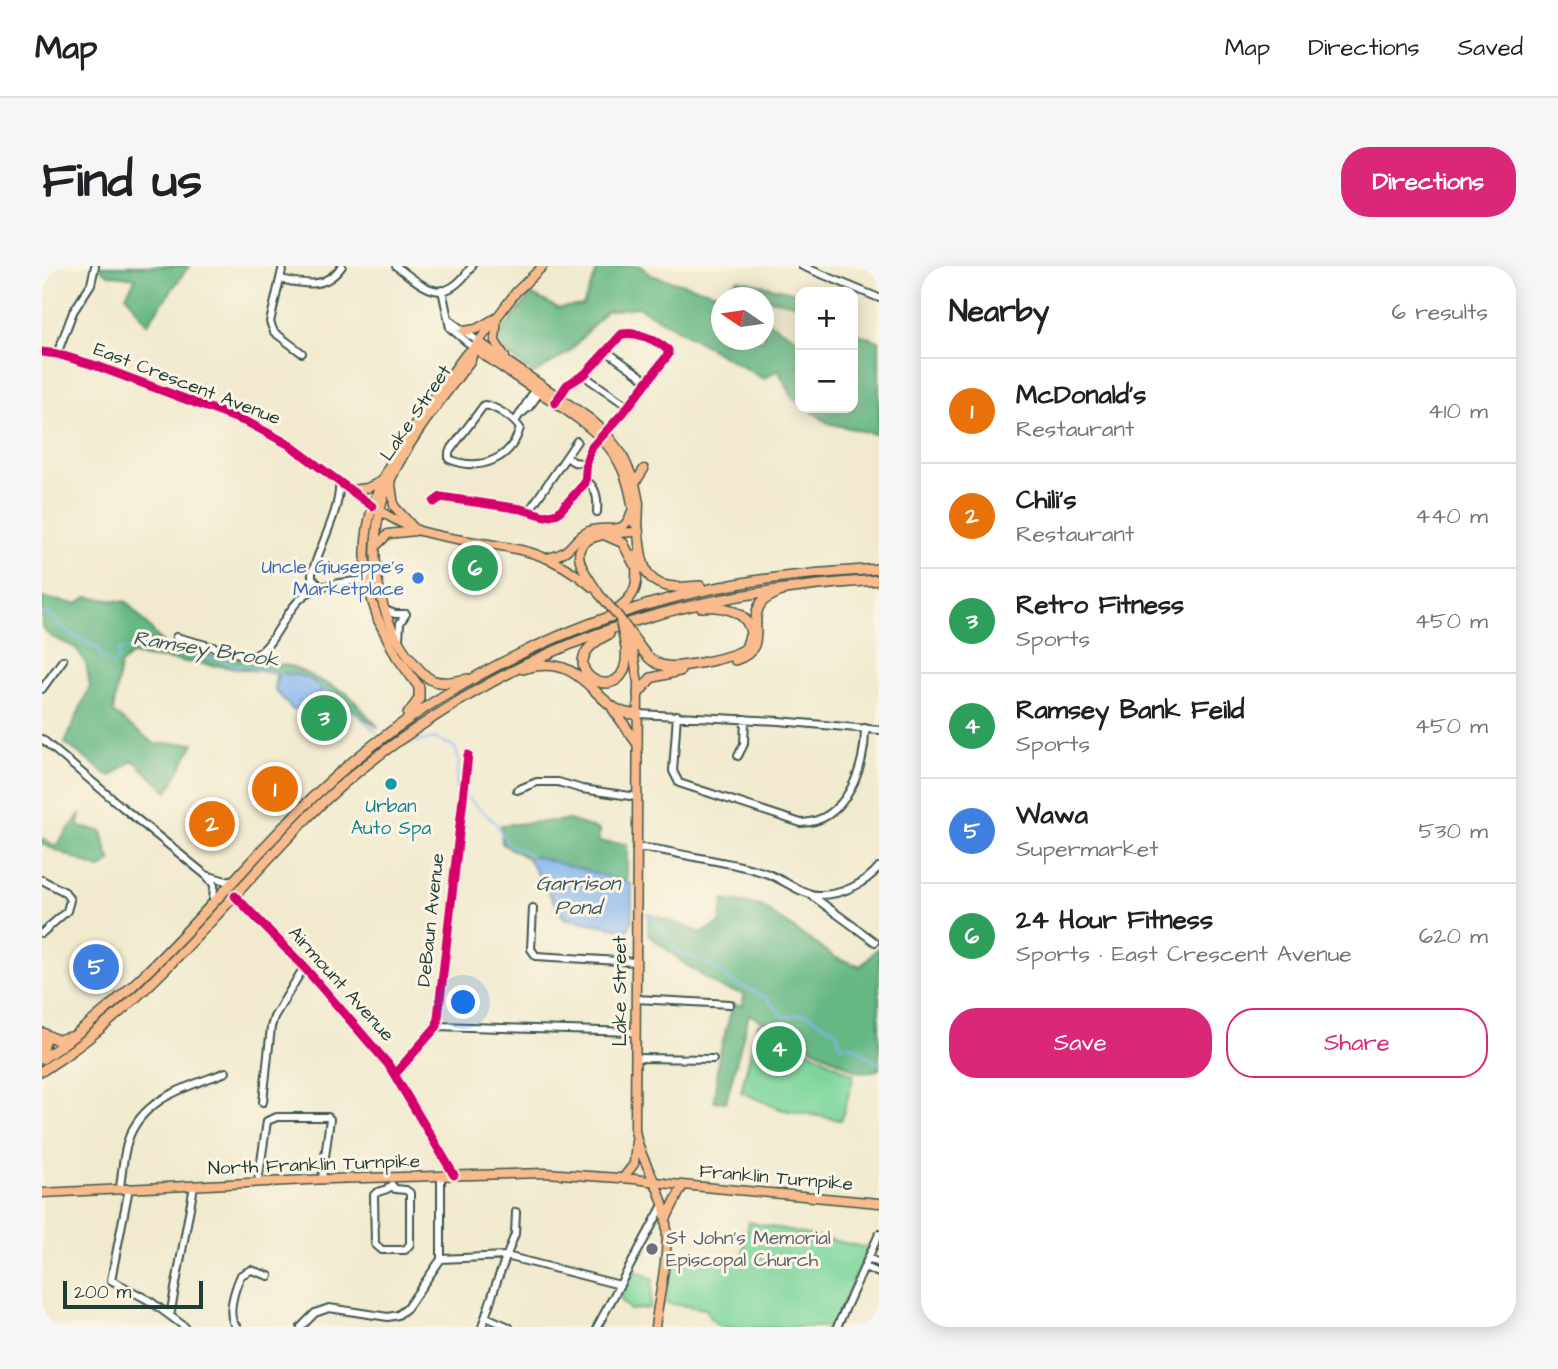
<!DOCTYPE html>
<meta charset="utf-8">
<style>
:root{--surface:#fff;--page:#f6f6f6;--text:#202124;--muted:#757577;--line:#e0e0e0;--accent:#db2777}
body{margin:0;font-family:"Architects Daughter",sans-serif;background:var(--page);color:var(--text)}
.controls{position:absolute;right:21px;top:21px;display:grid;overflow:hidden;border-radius:14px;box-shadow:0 4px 18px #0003}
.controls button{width:63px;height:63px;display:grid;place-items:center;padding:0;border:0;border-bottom:2px solid var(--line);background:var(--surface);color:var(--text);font:35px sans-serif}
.compass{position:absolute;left:669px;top:21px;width:63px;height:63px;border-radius:50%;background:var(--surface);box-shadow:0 4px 18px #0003;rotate:283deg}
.scale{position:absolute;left:21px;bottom:18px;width:140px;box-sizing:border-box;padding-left:7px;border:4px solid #1f3d34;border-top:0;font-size:19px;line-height:24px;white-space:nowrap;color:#1f3d34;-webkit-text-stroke:5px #fcf5e5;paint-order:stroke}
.you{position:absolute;left:422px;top:737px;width:24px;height:24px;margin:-18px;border:5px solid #fff;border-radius:50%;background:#1a73e8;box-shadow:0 0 0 10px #1a73e833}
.badge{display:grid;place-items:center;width:46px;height:46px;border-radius:50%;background:var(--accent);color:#fff;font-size:23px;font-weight:700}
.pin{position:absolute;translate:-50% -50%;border:4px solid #fff;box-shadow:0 2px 7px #0006}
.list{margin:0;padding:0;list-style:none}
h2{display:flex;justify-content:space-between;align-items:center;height:91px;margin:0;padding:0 28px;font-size:30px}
h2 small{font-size:23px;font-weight:400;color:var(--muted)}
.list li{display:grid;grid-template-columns:46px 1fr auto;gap:21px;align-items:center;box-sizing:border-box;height:105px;padding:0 28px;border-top:2px solid var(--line)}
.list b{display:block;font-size:26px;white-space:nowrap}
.list p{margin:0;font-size:23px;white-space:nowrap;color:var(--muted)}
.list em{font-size:23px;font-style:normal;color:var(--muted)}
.actions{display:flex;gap:14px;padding:21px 28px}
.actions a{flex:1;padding:16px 0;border:2px solid var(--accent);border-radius:28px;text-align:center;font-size:24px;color:var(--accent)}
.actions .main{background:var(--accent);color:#fff}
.map{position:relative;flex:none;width:837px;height:1061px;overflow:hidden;border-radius:28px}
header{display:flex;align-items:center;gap:42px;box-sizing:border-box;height:98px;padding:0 35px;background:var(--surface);border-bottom:2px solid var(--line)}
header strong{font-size:33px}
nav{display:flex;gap:38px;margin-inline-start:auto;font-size:24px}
.intro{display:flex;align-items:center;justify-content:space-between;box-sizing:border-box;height:168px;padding:0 42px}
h1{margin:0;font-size:49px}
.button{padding:18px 32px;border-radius:28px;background:var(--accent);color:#fff;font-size:24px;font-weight:700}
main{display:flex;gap:42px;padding:0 42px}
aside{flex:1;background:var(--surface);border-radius:28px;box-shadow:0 4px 18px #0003}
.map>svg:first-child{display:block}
</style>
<header>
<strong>Map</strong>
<nav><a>Map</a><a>Directions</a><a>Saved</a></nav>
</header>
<div class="intro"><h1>Find us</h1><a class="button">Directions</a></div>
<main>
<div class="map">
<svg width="837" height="1061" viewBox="0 0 837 1061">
<rect width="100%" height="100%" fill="#fcf5e5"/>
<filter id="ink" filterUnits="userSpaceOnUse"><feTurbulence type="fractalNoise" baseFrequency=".0143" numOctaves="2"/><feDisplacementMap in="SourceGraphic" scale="14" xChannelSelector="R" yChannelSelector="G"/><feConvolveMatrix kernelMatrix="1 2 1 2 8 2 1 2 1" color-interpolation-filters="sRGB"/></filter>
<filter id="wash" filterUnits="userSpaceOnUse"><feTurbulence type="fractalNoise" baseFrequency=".00686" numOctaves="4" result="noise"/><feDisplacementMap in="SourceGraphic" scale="28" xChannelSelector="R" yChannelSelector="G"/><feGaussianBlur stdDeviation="1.57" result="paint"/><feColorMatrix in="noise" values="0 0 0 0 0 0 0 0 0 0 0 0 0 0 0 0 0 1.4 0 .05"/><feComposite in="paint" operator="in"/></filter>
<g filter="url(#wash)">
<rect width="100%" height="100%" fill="#f1eace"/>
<!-- green -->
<path fill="#7cd69c" stroke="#4e8a68" stroke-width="2" d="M716,757L812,809L799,854L738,843L699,826Z
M707,956L826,982L790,1061H678L668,1052L664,1043L624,1037L630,990L699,997Z
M592,1004L611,1013L608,1042L588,1044L578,1033Z"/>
<!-- forest -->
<path fill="#65b784" stroke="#427a5c" stroke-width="2" d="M55,0H147L105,58L84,29L94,12L65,8Z
M557,0H599L608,9L675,27L696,13L758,28V39L722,32H680V74H722V43L723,54L758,74V137L751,132L736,104L722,113L596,41L564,45L527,86L492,108L463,86L456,71L489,28L516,42L541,39Z
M811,66L837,75V169L786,157L765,142H811Z
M45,331L85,336L127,384L249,400L306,428L337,462L280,425L262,444H251L233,424L234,407L89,389L78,399L71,447L113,478L152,477L126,526L91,494L68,511L23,477L48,420L44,398L34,382L8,370L0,361V332L35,338Z
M38,548L37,561L60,565L66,589L70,594L58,603L0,578V572L14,580Z
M527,554L557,564V576L585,578L584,657L522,652L486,592L460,578L459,559Z
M682,634L719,640L794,692L819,700L837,681V803L827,806L814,805L707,748L684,836L672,835L676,794L691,738L701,740L702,728L679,722L640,696L606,668V647L660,667L678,657Z"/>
<!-- water -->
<path fill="#84b5f0" stroke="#527992" stroke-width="2" d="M236,408C253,407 270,410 280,425L262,444H251L233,424Z
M492,590L588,617L590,621V654L586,664L522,652L486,592Z"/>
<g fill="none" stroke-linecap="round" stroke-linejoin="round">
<!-- stream -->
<path stroke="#84b5f0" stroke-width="2" d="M0,347L7,348L27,367L57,383L58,389L71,399L76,394L77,384L100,382L116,384L131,389L175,392L194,401L202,399L215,404L224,403L239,408
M280,424L300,434L334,466
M364,478L393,472L413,481L417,495L414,520L418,526
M424,531L454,557L466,579L483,586L489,592
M598,646L614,653L638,687L659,695L680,706L687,714L725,732L742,751C749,751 753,748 759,748C770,748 773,754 781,758C791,762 797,766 798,779L812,780L834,797L837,796"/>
</g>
</g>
<g filter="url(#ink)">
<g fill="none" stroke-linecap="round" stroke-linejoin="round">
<defs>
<path id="minor" d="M241,0L228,56L232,66L260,87
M354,0C385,23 402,42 430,0
M760,0L837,32
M238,13C262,18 283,24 300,0
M400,24L408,62L432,82
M407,54L437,76
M564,85L606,115
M0,86L15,88L55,100L207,157L246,178L330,240
M15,88L31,46L49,18L53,0
M543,108L548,114L587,141
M442,139C453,140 471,152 478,162C469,194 437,206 407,193V186Z
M479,148L487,141L499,125
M473,156L495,120
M524,191L532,196L545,198
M544,215C555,221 556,235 555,246
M392,236L399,231L479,243L503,250L516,247L543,217L545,194L550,181L581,147L626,89V84L603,71L582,67L543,108L525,119L515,134
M487,245L535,175
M279,321L270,312V307C278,279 299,243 297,217
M343,344L353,348H364
M134,371L209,391C233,384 242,341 266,327C286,315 313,316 335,313
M357,373L358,357L364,348
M0,423L21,394
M596,448L737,455L837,464
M635,449L631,505L637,517L759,557C804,556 824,501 823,462
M0,473L80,541L165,610L172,619L171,636
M696,490L702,478L703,453
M475,524L495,516H516L540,523L595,531
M594,582C614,581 634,588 653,591C677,596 703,599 726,608C742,614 759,628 775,629C798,630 823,618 837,601
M167,610L184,615L193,613
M0,614L23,626L28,634L25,645L0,667
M769,629L833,676
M193,630L262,701L346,798L412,909
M491,642L489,683L494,690L594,696
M594,733L688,738
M395,760L593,766
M594,792L671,793
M353,808L395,760L426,489
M221,836L229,761L232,751L262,701
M216,916L225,855L235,851H286L288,853L280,913
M350,919L353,923L364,924L368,927V978L363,984H340L333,978L332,929C337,923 345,926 350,919Z
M78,922C80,907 81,889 86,874C101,831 146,821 184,806
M87,922L69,1014L108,1035L143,1061
M826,992L837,997
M399,993L464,990L578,1019
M822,1001L837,1007
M128,1050L152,920
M444,1051L467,1061
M195,1061C183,1051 193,1022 199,1009L209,1004L227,1010
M259,1061L273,1047L287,1042L346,1051L356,1049L365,1042L399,993V911
M440,1061L455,1015L473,968L474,946
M555,1061L621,939
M795,1061L837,968"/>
<path id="major" d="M455,52L453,75L463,91
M422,65L434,63L450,54
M437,76L547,152L563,166L580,188L593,217L597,237L596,262L592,266C574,267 527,267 539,298C543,308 551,318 557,328
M432,82C456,99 479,115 504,131C558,167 587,186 592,257
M593,217L602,203
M349,218L352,240L371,261
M308,224L325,222L338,216
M335,243C349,252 363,260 378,265C444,284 493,271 550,321
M335,279L346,268L373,265
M505,292C533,287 528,273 547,265C564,258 582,272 589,247
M336,353C294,244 364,171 423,89L432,82L474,26L501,0
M590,378L596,417L593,862C595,888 614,912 621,938C631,977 618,1022 613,1061
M367,391C330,341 323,269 349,213C369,170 401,132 429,94L432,82
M581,912L592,898L594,875
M0,927L287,913L503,907L592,913L629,918L837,937
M624,953L641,919"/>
<path id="highway" d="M596,262C600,310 605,326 658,320
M563,269L581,277L592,298
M572,345C597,330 596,316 594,289
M336,353L354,389L377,421V433L366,448
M567,368C497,402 591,452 584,381
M595,377C602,387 608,395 619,399C634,404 692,392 704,382L709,367C705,343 679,340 659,341
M367,391C387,418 393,420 426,413
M693,394C729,383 704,354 720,336C726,330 734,328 741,324
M481,403C548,383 552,451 596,448
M596,428L609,412L638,405
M571,443L595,477
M1,767L15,774L28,771
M0,786L3,776L1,767
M0,793C100,726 172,632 255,547C374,426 533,345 700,317C745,309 791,306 837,303
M0,805C104,739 177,642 262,555C303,512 349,478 398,447C537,357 673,324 837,314"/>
</defs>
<!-- minor casing -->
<use href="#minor" stroke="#3e574b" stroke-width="10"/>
<!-- major casing -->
<use href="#major" stroke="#3e574b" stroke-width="11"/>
<!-- highway casing -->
<use href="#highway" stroke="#3e574b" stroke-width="12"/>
<!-- minor -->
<use href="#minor" stroke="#fff" stroke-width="6"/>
<!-- major -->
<use href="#major" stroke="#fabb8c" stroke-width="8"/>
<!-- highway -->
<use href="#highway" stroke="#fabb8c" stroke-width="9"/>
<defs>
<path id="major-bridge" d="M557,328L577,351L590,378"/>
<path id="highway-bridge" d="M579,355L595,377
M579,357L584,381"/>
</defs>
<!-- major-bridge casing -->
<use href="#major-bridge" stroke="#3e574b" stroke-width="11" stroke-linecap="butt"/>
<!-- highway-bridge casing -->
<use href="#highway-bridge" stroke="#3e574b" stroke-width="12" stroke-linecap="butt"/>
<!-- major-bridge -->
<use href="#major-bridge" stroke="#fabb8c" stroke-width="8"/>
<!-- highway-bridge -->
<use href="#highway-bridge" stroke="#fabb8c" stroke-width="9"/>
<defs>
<path id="cycleway" d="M0,86L15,88L55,100L207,157L246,178L330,240
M392,236L399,231L479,243L503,250L516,247L543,217L545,194L550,181L581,147L626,89V84C614,74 595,65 580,68L543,108L525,119L513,137
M193,630L262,701L346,798L412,909
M353,808L395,760L426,489"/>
</defs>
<!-- cycleway casing -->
<use href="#cycleway" stroke="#fcf5e5" stroke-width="13"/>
<!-- cycleway -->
<use href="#cycleway" stroke="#d6006c" stroke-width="9"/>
</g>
</g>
<!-- markers -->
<circle fill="#3f7fe0" stroke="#fcf5e5" stroke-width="2.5" cx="376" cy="312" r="7"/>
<circle fill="#0f9aa8" stroke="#fcf5e5" stroke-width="2.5" cx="349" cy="518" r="7"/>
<circle fill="#6b7280" stroke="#fcf5e5" stroke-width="2.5" cx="610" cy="983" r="7"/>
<g text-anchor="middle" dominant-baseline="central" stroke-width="6" stroke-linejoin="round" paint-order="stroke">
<!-- street labels -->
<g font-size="19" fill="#1f3d34" stroke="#fcf5e5">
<text transform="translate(145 118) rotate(21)">East Crescent Avenue</text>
<text transform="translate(374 147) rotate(-56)">Lake Street</text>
<text transform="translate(389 654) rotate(-84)">DeBaun Avenue</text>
<text transform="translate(299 718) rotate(48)">Airmount Avenue</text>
<text transform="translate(578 725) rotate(-90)">Lake Street</text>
<text transform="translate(272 899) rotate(-2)">North Franklin Turnpike</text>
<text transform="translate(734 912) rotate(5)">Franklin Turnpike</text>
</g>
<!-- shop labels -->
<g font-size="19" fill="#366cbe" stroke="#fcf5e5" text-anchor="end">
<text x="362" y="301">Uncle Giuseppe's<tspan x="362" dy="22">Marketplace</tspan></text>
</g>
<!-- culture labels -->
<g font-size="19" fill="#0d838f" stroke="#fcf5e5">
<text x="349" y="540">Urban<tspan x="349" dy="22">Auto Spa</tspan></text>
</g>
<!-- worship labels -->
<g font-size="19" fill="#5b616d" stroke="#fcf5e5" text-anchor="start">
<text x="624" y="972">St John's Memorial<tspan x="624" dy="22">Episcopal Church</tspan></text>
</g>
<!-- water labels -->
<g font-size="21" font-style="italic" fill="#385b63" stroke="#fcf5e5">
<text transform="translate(164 383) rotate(9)">Ramsey Brook</text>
<text x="536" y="617">Garrison<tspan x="536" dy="24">Pond</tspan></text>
</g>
</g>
</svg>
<div class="controls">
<button>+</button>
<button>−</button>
</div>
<svg class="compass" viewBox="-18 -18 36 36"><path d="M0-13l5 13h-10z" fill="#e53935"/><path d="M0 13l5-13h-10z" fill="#757577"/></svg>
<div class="scale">200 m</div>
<div class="you"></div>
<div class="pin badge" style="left:233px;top:523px;background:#e8710a">1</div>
<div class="pin badge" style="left:170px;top:558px;background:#e8710a">2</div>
<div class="pin badge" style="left:282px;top:452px;background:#2e9e5b">3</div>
<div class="pin badge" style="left:737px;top:783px;background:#2e9e5b">4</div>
<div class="pin badge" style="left:54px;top:701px;background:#3f7fe0">5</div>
<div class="pin badge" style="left:433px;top:302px;background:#2e9e5b">6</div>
</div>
<aside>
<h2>Nearby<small>6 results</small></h2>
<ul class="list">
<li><span class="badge" style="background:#e8710a">1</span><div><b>McDonald's</b><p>Restaurant</p></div><em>410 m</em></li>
<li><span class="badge" style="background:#e8710a">2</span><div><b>Chili's</b><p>Restaurant</p></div><em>440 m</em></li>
<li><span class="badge" style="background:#2e9e5b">3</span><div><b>Retro Fitness</b><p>Sports</p></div><em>450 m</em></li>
<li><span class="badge" style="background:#2e9e5b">4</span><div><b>Ramsey Bank Feild</b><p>Sports</p></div><em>450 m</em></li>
<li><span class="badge" style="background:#3f7fe0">5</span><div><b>Wawa</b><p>Supermarket</p></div><em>530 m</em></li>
<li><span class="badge" style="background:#2e9e5b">6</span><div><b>24 Hour Fitness</b><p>Sports · East Crescent Avenue</p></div><em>620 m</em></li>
</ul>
<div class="actions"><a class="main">Save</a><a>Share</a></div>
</aside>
</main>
